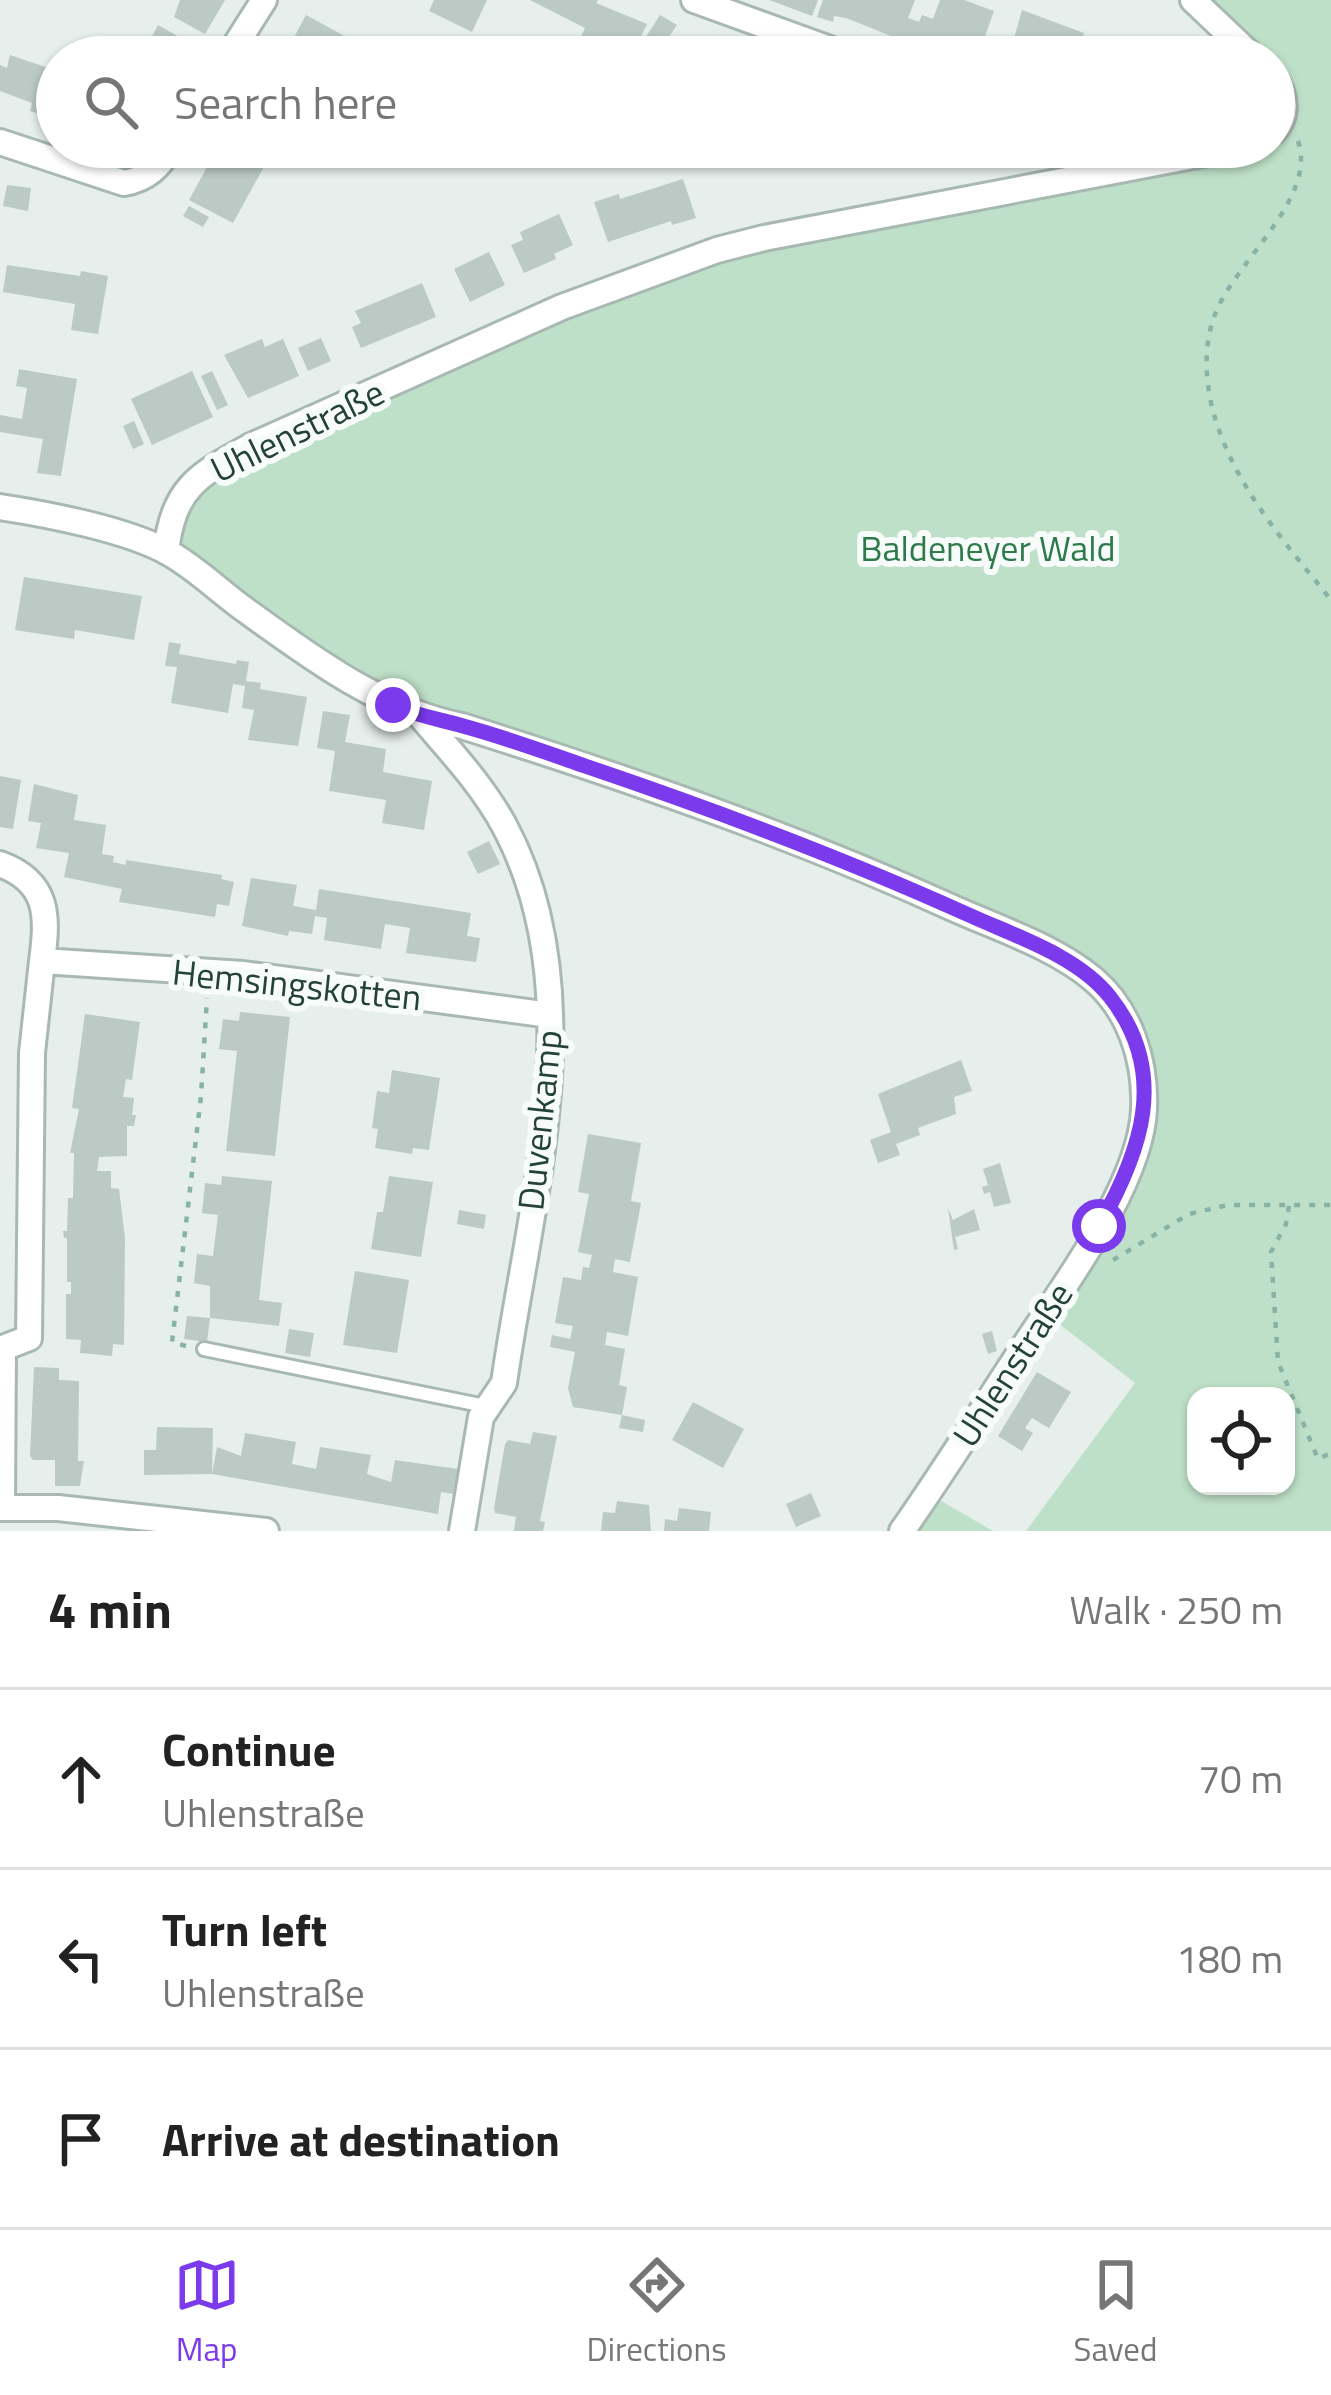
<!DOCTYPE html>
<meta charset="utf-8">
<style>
:root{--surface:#fff;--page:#f2f2f2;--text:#222;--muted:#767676;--line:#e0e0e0;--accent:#7c3aed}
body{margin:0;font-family:"Titillium Web",sans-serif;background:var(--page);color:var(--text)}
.controls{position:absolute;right:36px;bottom:36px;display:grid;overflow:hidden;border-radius:24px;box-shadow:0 3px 9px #0004}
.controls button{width:108px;height:108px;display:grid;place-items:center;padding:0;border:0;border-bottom:3px solid var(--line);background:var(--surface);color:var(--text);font:60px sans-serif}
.stop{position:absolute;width:36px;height:36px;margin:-27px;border:9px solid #7c3aed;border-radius:50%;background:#fff}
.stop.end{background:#7c3aed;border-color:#fff;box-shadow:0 3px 12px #0008}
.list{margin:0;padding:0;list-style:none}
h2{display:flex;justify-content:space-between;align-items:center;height:156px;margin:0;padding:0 48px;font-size:51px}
h2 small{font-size:39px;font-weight:400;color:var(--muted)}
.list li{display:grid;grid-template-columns:78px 1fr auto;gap:36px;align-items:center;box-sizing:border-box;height:180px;padding:0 48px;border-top:3px solid var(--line)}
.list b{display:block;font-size:45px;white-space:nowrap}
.list p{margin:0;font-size:39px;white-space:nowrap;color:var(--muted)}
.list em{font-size:39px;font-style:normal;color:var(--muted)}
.icon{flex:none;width:66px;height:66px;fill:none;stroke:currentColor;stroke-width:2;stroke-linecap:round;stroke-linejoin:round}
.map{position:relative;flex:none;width:1331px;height:1531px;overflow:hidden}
.search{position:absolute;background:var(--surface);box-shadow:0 3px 9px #0004;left:36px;right:36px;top:36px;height:132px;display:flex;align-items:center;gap:30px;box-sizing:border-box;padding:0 42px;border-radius:66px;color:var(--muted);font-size:45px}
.sheet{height:696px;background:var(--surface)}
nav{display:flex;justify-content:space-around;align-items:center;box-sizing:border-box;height:168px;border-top:3px solid var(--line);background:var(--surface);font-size:33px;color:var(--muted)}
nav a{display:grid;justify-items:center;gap:6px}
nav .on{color:var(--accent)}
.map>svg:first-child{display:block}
</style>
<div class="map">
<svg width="1331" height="1531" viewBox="0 0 1331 1531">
<rect width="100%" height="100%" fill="#e6efeb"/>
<!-- green -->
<path fill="#bfe0c8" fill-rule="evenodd" d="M1199,0H1331V1531H1026L1135,1383L1053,1319L1144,1141L1113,990L886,872L707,795L529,733L398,701L252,606L173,548L176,511L252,449L718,254L1255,147H1274V57H1261ZM1196,1396H1286V1486H1196Z
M938,1499L993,1531H915Z"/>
<!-- building -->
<path fill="#bbcac4" d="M180,0H225L205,34L174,17Z
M434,0H487L472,32L429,11Z
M530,0H598L596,3L647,24L637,44L625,38L616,57H594L597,52L578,43L585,28Z
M769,0H818L812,16Z
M823,0H915L908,18L919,22L922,15L933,19L940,0H964L994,11L984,39L996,42L991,57H978L927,36L925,41L914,37L911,44L846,18L834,16L833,22L817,17Z
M1022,10L1084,33L1077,57H1022L1010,53Z
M306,15L350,39L340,57H275L279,51L285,54Z
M660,15L677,25L656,56L640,46Z
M158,25L197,47L192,57H141Z
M714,47L739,57H710Z
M10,55L57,71V120L30,111L32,103L0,91V65L7,68Z
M218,147H257L271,154L233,223L189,200Z
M883,147H921L917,158Z
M683,179L696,218L672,225L671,221L608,242L594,202L619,194L620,199Z
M7,185L31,188L28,211L3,206Z
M189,206L209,217L203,227L183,216Z
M559,214L573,245L554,254L556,259L524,273L511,245L523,240L520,232Z
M489,252L505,285L470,302L454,269Z
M7,265L80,276L81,271L108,276L98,334L71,330L75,304L3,292Z
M422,283L436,317L361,348L352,327L361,323L355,311Z
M321,338L331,361L308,371L298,348Z
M262,339L265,347L283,339L299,376L248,398L224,355Z
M19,369L77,379L61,476L37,473L43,439L0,432V415L22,419L27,388L16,386Z
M192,371L213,417L152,445L131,399Z
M212,371L228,405L217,410L201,376Z
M134,421L144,444L133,449L123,426Z
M24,577L142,596L134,640L75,630L74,639L15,630Z
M169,642L181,644L179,654L236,664L237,660L249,662L246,681L261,683L260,689L307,697L298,746L248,740L254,710L242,708L245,686L233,684L228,713L171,703L177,667L165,666Z
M323,711L350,715L345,742L386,749L383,772L432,781L424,830L382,823L386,800L329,791L335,751L317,748Z
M0,776L21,780L13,829L0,827Z
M34,784L78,795L74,820L106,825L102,854L114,856L113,862L126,865V860L222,875L221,879L234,882L229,906L217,904L215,917L119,902L122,889L64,877L69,853L36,848L41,823L28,821Z
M489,841L500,864L478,874L467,852Z
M251,878L297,885L293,906L316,910L319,889L471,913L467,936L480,938L476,962L406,953L410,928L398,926L385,924L381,949L324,940L327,918L315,916L312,934L289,931L288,936L242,926Z
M240,1012L290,1017L275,1156L226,1151L237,1051L219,1049L223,1019L239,1021Z
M85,1014L140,1022L132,1080L126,1079L123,1097L134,1098L132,1115H136L134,1126H127V1156L99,1157L97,1171H111V1188L119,1189L125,1238L124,1345L113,1344L112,1356L80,1353L81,1340L66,1339V1294H71V1282H67V1238H64L63,1231H67L68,1198H73L74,1153H70L79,1109L72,1108Z
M961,1060L972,1091L954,1097L956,1114L918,1128L920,1135L896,1144L900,1155L878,1163L870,1140L891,1132L878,1094Z
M392,1070L440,1078L429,1150L413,1148L412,1154L375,1148L378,1129L372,1128L377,1091L389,1093Z
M588,1134L641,1143L631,1201L641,1203L630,1262L615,1259L613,1272L638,1277L628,1336L607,1332L605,1345L625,1349L619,1385L627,1387L622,1415L573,1407L568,1388L575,1352L550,1347L552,1335L570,1339L573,1326L555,1323L563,1277L581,1280L583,1267L589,1268L592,1255L578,1252L589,1194L578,1192Z
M1000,1163L1011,1203L994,1207L990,1192L984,1194L982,1187L988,1185L983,1169Z
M222,1176L272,1181L259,1300L282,1303L279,1326L210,1318V1286L194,1283L197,1254L213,1256L218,1215L202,1213L205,1183L221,1185Z
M389,1176L433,1182L421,1257L371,1249L377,1212H383Z
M948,1208L953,1220L974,1209L980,1230L955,1237L958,1249L954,1250Z
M459,1210L486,1215L484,1229L457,1224Z
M355,1271L409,1280L397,1353L343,1345Z
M187,1316L210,1318L207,1342L184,1339Z
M289,1329L314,1333L310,1357L285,1353Z
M992,1331L997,1351L988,1354L982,1334Z
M34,1367L59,1368V1380L79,1381L78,1461H84L80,1486H55V1460H33L30,1456Z
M1037,1372L1071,1392L1049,1428L1032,1418L1025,1428L1033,1433L1022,1451L998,1436Z
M693,1402L744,1429L723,1468L672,1440Z
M622,1415L645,1420L643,1432L619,1428Z
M157,1427L213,1428L212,1474L217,1447L241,1456L245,1433L296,1442L292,1464L316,1469L320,1447L371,1455L367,1474L391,1482L395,1460L458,1469L454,1494L441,1492L438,1514L212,1474L144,1475V1450H156Z
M533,1432L557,1436L540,1521L545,1522L543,1531H514L516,1517L495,1513L494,1508L505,1444L508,1440L530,1444Z
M811,1493L821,1516L796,1527L786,1504Z
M617,1501L649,1505L651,1531H601L603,1512L615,1513Z
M679,1508L711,1512L709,1531H664L665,1519L677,1521Z"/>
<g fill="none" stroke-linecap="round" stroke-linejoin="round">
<defs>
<path id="lane" d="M204,1349L485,1406"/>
<path id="street" d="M694,0L852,57
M1193,0L1253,57
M228,57L264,0
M1274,79C1286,95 1288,116 1274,131
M0,142L124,183C147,179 159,167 171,147
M0,507C47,514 129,530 169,553C196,568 219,591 244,609C310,657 381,710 462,726C630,779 795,836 955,909C1000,929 1055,947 1093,979C1130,1010 1146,1061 1144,1109C1141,1186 1059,1292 1017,1357C979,1415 942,1474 902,1531
M166,551C174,487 198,475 251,446L562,307L717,250L764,238L1240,147
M422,718C451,752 483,786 505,827C594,994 529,1206 504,1383L481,1417L462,1531
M0,864C49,882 48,916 42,961L243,974L550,1015
M0,1508H58L266,1531
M2,1508L3,1348L29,1338L32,1053L42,961"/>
</defs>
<!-- lane casing -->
<use href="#lane" stroke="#a8b8b2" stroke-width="18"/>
<!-- street casing -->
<use href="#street" stroke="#a8b8b2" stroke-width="30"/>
<!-- path -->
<path stroke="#86b3a5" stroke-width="4.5" stroke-dasharray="6 9" stroke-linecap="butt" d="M1298,141C1318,199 1233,263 1214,317C1204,345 1205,378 1212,407C1231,483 1284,541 1331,600
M1289,1206L1286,1224L1271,1252L1278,1362L1318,1459L1331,1453
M1113,1260L1189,1214L1228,1205H1331
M186,1346L172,1342L201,1096L207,998"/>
<!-- lane -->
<use href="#lane" stroke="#fff" stroke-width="12"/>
<!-- street -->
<use href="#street" stroke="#fff" stroke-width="24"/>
</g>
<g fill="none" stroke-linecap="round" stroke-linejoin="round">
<!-- route -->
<path stroke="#7c3aed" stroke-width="15" d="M393,705C417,716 439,719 463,726C504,737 545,752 585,766C715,810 843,858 969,915C1015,936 1078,956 1110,997C1170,1073 1141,1152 1099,1226"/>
</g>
<g text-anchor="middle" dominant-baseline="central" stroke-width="12" stroke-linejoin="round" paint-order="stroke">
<!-- street labels -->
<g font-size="36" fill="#24423a" stroke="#f7fbf9">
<text transform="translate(297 430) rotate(-26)">Uhlenstraße</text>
<text transform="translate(297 984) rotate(6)">Hemsingskotten</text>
<text transform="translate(539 1120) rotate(-84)">Duvenkamp</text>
<text transform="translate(1012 1364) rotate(-57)">Uhlenstraße</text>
</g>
<!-- park labels -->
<g font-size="36" fill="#2d7a4b" stroke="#f7fbf9">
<text x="988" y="547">Baldeneyer Wald</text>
</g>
</g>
</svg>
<div class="controls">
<button><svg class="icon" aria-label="locate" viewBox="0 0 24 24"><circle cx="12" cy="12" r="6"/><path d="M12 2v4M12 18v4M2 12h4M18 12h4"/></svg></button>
</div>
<div class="stop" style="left:1099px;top:1226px"></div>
<div class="stop end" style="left:393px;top:705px"></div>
<div class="search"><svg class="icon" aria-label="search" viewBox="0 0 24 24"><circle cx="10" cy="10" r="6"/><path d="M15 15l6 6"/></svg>Search here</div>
</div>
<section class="sheet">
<h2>4 min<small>Walk · 250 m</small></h2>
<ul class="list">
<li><svg class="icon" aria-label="ahead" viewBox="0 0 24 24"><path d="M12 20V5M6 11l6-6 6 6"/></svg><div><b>Continue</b><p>Uhlenstraße</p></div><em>70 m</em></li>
<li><svg class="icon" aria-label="left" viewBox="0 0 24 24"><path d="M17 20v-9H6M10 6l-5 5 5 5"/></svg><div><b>Turn left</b><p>Uhlenstraße</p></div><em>180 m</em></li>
<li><svg class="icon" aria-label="arrive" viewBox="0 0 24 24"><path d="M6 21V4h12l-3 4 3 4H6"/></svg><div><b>Arrive at destination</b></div></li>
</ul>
</section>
<nav>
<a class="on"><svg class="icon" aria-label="map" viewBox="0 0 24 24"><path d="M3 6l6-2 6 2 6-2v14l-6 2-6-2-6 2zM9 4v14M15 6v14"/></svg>Map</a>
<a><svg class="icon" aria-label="directions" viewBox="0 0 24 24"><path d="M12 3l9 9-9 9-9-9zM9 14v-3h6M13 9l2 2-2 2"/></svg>Directions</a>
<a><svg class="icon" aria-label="saved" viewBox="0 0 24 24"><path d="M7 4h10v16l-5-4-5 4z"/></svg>Saved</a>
</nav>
